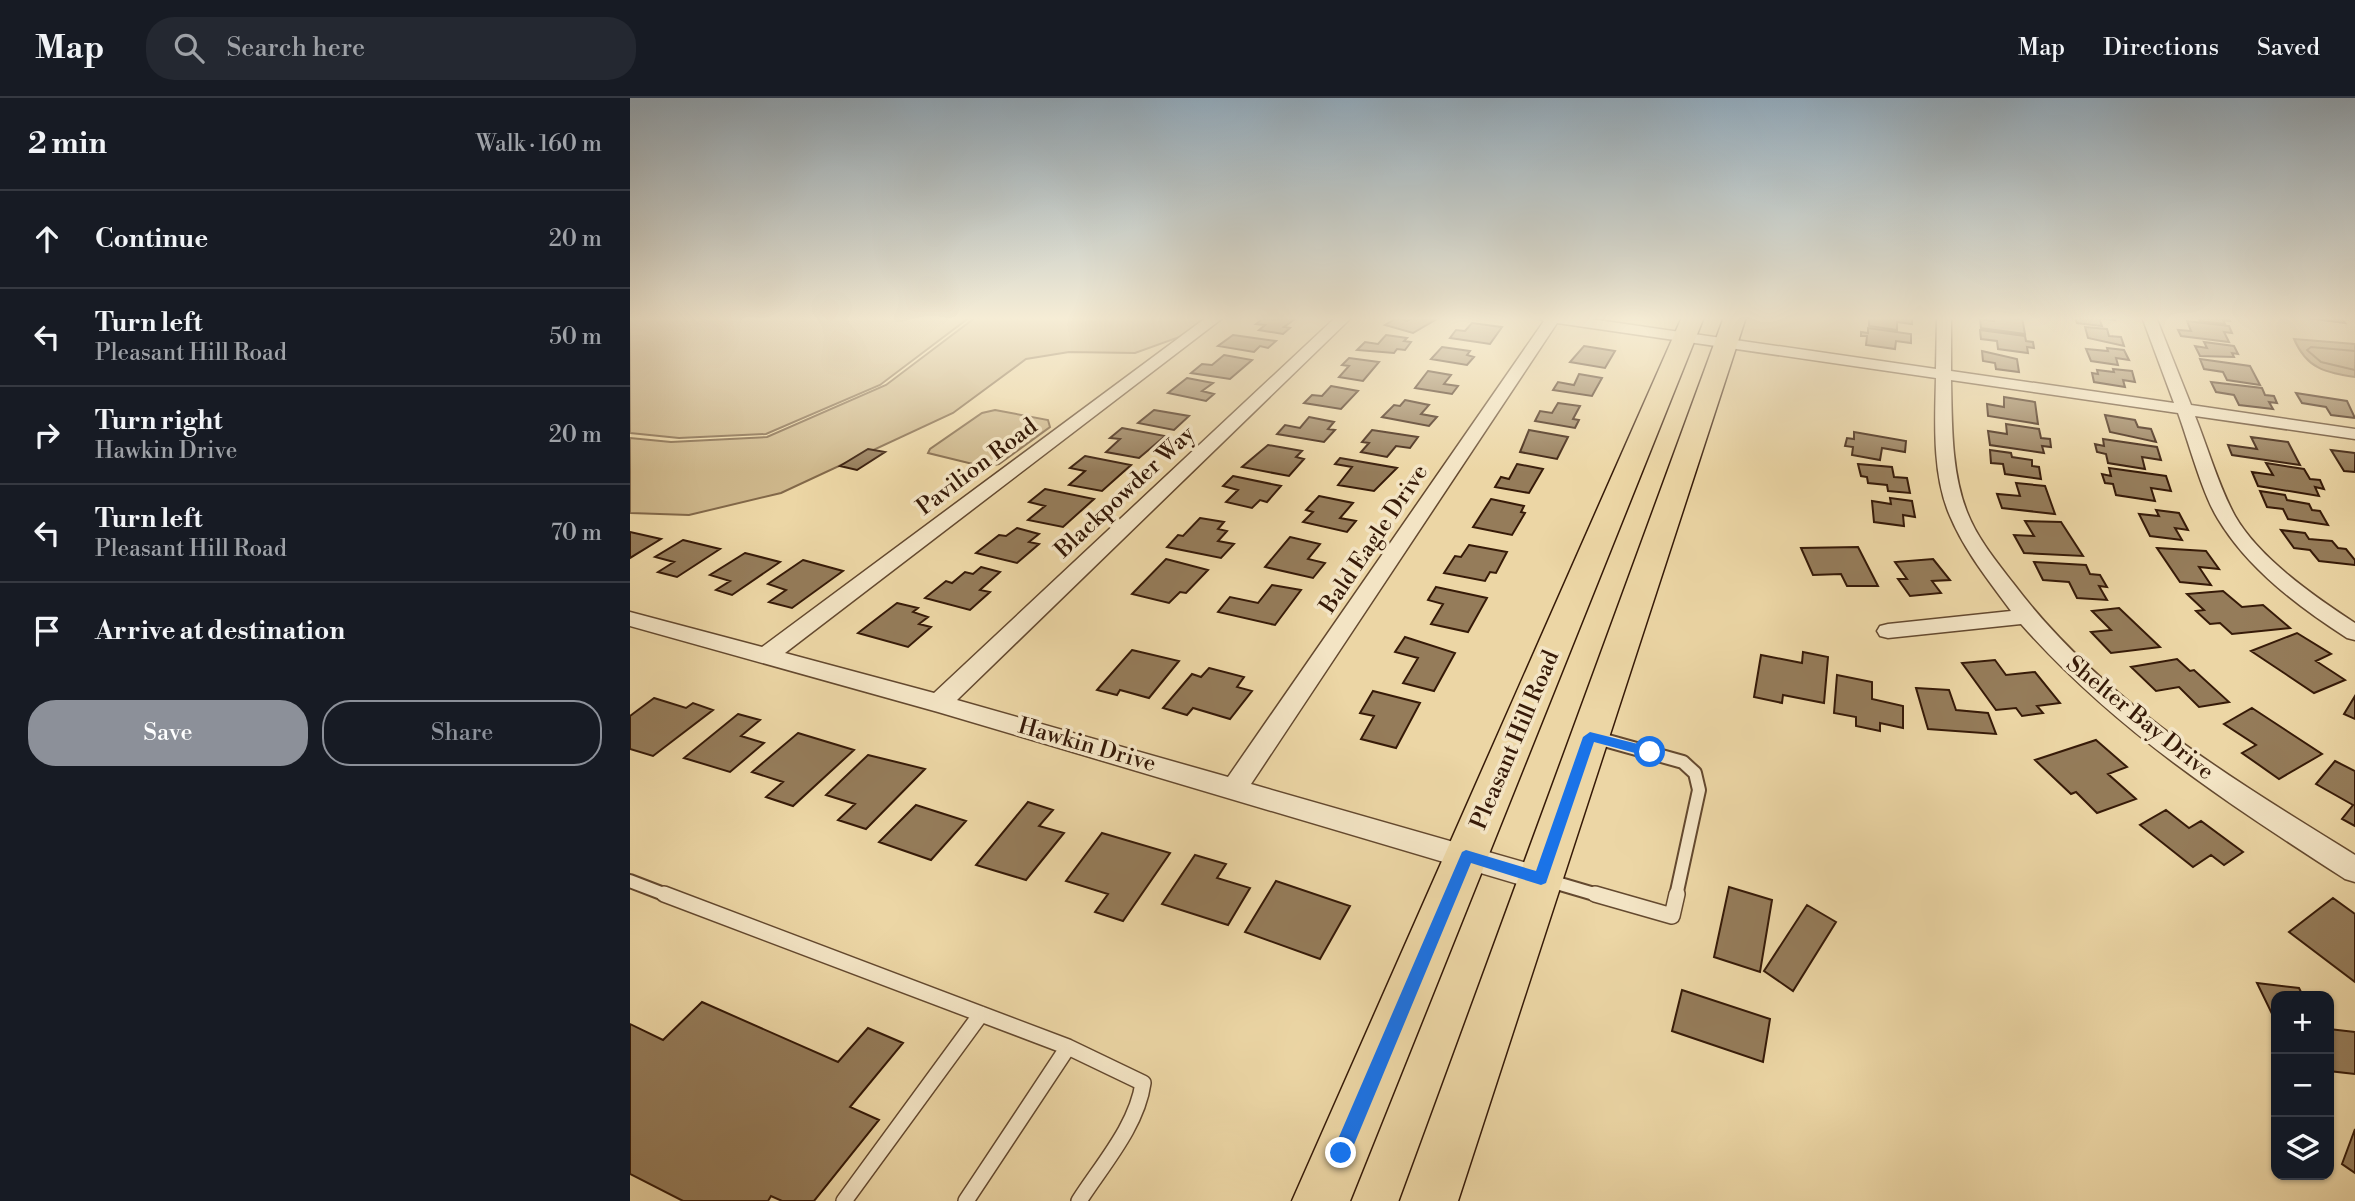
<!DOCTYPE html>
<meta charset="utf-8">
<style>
:root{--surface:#171b24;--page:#242831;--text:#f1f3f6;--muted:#9ea1a6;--line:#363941;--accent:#8c9099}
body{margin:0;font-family:"Libre Bodoni",serif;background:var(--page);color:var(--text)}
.controls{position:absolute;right:21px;bottom:21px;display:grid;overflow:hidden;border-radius:14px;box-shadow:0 2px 5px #0004}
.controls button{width:63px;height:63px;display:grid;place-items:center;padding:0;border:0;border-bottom:2px solid var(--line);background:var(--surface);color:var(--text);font:35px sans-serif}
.stop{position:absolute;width:21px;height:21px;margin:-16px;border:5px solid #1a73e8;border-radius:50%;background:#fff}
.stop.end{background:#1a73e8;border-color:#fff;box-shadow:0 2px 7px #0008}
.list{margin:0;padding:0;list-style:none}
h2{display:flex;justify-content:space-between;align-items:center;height:91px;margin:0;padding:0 28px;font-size:30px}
h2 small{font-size:23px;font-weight:400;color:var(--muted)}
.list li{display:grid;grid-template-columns:46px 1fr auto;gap:21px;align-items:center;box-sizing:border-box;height:98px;padding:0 28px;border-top:2px solid var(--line)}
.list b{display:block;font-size:26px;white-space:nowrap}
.list p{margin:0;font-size:23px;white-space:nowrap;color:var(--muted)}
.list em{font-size:23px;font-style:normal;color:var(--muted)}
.actions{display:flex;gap:14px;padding:21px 28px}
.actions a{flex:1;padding:16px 0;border:2px solid var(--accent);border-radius:28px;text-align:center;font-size:24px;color:var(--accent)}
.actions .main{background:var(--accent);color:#fff}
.icon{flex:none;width:38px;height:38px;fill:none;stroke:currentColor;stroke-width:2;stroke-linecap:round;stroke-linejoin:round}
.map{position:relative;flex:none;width:1725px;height:1103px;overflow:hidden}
header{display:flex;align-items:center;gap:42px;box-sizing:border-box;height:98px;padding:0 35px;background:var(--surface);border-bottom:2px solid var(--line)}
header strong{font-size:33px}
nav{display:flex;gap:38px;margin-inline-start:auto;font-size:24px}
.search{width:490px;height:63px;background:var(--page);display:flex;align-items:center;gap:18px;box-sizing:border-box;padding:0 24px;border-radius:28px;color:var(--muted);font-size:26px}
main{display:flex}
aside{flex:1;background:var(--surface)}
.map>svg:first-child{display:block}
</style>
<header>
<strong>Map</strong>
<div class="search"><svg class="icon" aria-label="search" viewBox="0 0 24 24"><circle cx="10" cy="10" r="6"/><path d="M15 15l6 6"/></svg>Search here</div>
<nav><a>Map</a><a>Directions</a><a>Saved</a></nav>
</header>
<main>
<aside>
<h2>2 min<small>Walk · 160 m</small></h2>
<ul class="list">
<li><svg class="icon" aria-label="ahead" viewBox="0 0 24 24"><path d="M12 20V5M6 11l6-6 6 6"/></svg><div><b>Continue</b></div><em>20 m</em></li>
<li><svg class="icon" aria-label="left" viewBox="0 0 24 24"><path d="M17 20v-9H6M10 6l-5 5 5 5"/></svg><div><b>Turn left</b><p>Pleasant Hill Road</p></div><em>50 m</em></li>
<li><svg class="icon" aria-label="right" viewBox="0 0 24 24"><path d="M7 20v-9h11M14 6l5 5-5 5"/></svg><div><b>Turn right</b><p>Hawkin Drive</p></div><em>20 m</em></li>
<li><svg class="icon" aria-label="left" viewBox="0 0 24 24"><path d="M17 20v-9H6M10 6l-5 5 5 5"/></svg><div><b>Turn left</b><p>Pleasant Hill Road</p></div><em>70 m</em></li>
<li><svg class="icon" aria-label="arrive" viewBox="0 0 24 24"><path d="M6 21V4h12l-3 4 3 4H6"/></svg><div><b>Arrive at destination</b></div></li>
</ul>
<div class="actions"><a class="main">Save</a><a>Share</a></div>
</aside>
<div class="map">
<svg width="1725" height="1103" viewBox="0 0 1725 1103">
<rect width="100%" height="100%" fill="#ecd6a5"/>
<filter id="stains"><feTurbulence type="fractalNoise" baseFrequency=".00286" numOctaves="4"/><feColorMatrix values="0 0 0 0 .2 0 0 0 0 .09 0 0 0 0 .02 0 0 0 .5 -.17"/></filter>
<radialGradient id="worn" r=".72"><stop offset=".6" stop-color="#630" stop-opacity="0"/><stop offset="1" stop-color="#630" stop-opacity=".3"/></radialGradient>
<!-- green -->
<path fill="#cdb68a" stroke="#826849" stroke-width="2" d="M0,219H340L250,287L136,336L49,340L0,335Z
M346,219H575L555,237L505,255L439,254L396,261L323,315L151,395L59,417L0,415V340L41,344L137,339L256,287Z
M365,312L418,322L420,329L369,366L355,369L298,355L300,351L352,315Z"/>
<!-- water -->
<path fill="#ae9670" stroke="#7e6446" stroke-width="2" d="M1664,241L1725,246V279C1695,274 1677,271 1664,241Z"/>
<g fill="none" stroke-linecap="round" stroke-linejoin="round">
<!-- shore -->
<path stroke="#72583c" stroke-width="2" d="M1725,253L1681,249L1677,252L1691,264L1725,272"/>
</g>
<!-- building -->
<path fill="#957c5a" stroke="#361a08" stroke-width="2" d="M644,219H658L665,221L654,229L660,230L653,236L629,232L635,227L626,226L634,220Z
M783,219L805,222L783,235L755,227L767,220L777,223Z
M1239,219H1282V226L1267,224V232L1239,228Z
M1364,219H1392L1395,236L1351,230L1350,221L1364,223Z
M1445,219H1484L1485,222L1469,220L1472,228L1447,225Z
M1568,219H1598L1600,223L1593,222L1595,226L1570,223Z
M1711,219L1715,225L1670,219Z
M1557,223L1599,228L1602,235L1594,234L1599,244L1551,238L1548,232L1561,233Z
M842,225L872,229L860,246L820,240L826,232L835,233Z
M1455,229L1477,231L1479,238L1491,239L1494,248L1458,240Z
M1238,230L1281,236V245L1266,243L1265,251L1236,247L1237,238H1231V234L1238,235Z
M1350,232L1395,238L1396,243L1403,244L1404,250L1397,249L1398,255L1368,251L1367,243L1351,241Z
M603,237L646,243L638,250L630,248L624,254L588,248Z
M756,237L777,240L774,243L781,244L775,252L767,251L764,255L727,252L735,244L748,246Z
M1574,244L1604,248L1608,256L1602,255L1604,259L1570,258L1565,248L1577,250Z
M954,248L985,253L975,270L940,264Z
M812,249L840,253L837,257L844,259L837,267L801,261Z
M1477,250L1494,252L1499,262L1486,260L1488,267L1461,263L1456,251L1478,253Z
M1352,253L1387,261L1389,274L1366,271L1365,265L1353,263Z
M594,257L622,262L600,281L561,275L572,266L582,267Z
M719,260L749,264L733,283L709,279L719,268L712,267Z
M1570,261L1620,268L1630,287L1597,282L1593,274L1574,271Z
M1483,271L1502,273L1505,284L1493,282L1495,289L1464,284L1462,275L1468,276L1467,272L1484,274Z
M798,273L821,277L814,286L828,288L822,296L785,290Z
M949,276L972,280L962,298L923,292L928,284L944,287Z
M557,280L583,285L572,293L584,296L576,303L538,295Z
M1581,284L1632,290L1635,297L1644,298L1647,305L1639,304L1643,311L1609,307L1604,297L1586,294Z
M701,288L728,293L711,311L674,305L682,297L692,298Z
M1666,295L1717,303L1725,320L1701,317L1696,309L1672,305Z
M1374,299L1405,304L1408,326L1358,318L1357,306L1374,309Z
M775,302L799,307L791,316L807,319L799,328L752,319L764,307L770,308Z
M928,305L950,308L943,321L949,322L945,330L905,323L910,313L922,315Z
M524,312L559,318L544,332L508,325Z
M1475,317L1505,322L1508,329L1521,331L1526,344L1480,334Z
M679,319L704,324L698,331L705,332L694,344L647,336L655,327L670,330Z
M1376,326L1409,331L1411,340L1420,341L1421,349L1412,348L1414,355L1360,347L1358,333L1377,336Z
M492,330L535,338L509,360L476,354L490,341L480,340Z
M742,332L788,339L780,350L766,348L757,359L731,354L739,345L732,344Z
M899,332L938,339L927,361L890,354Z
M1224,334L1276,343L1275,354L1252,350L1250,362L1222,357L1223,349L1215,348L1217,340L1224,341Z
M1621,339L1658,344L1670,367L1602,357L1598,347L1627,351Z
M1473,341L1527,349L1531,362L1512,359L1515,371L1478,365L1476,356L1467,354L1465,346L1474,348Z
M638,347L672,353L666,359L674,361L659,378L612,369Z
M238,351L255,354L227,372L210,368Z
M1360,352L1381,355L1382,359L1402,362V368L1409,369L1411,381L1375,376L1373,366L1361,365Z
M1701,352L1725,355V374L1714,373Z
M455,358L501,367L472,393L439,387L455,373L440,370Z
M710,360L767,370L744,393L708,387L722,369L705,366Z
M1636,365L1674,371L1680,381L1690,382L1694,391L1685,389L1689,398L1628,388L1622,374L1643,377Z
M887,366L913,371L899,395L865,389L871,379L879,381Z
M1228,366L1262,369L1264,379L1277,380L1280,395L1258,393L1257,387L1238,385L1237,379L1231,378Z
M1479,370L1536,378L1541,393L1521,390L1525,403L1486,397L1483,386L1475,385L1472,376L1481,378Z
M603,378L651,388L637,404L630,402L622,410L596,404L608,392L593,388Z
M1386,385L1415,388L1425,416L1372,410L1367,396L1390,398Z
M415,391L464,401L433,429L398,422L415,408L399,404Z
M1630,393L1655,397L1657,402L1679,406L1682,412L1690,413L1698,427L1658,421L1653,411L1637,409Z
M689,398L723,405L710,420L726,423L717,434L673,424L683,414L676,412Z
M1260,400L1282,403L1285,419L1273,417L1274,428L1244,424L1242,403L1261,406Z
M861,401L894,408L891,414L895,415L882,437L843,429Z
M1526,412L1549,415L1558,432L1545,430L1552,442L1520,438L1509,416L1529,418Z
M570,420L594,424L588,431L597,433L588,443L604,446L591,460L537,449L548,437L553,438Z
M1395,423L1431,424L1453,458L1394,455L1384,437L1404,438Z
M387,430L409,436L399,444L409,446L387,465L346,455L369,437L376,438Z
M1651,432L1675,435L1679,441L1702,443L1708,450L1716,451L1725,462V467L1689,463L1680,452L1664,450Z
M0,434L31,441L0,460Z
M660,439L690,446L678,461L695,465L683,480L635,469Z
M53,442L90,451L47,479L28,474L44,464L25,459Z
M839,447L877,454L866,475L860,474L855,483L814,475L825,458L831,459Z
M1228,449L1248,488H1217L1211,476L1183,477L1171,450Z
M1527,450L1576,453L1589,471L1569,469L1581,487L1550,484Z
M115,455L150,464L102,497L86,492L100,483L80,477Z
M536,461L578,472L556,495L550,494L539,505L502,496Z
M1303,461L1320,482L1302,483L1311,495L1280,498L1268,481H1277L1265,464Z
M173,462L213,473L162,510L139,504L156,492L138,486Z
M1404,464L1456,467L1460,476L1470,477L1477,489L1469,488L1477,502L1447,500L1439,484L1413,482Z
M351,469L370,474L350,492L360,494L340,512L295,500L316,483L322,485L335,474L343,476Z
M642,487L671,492L645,527L588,514L600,499L628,505Z
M806,489L857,500L838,534L801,526L813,506L798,502Z
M1593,493L1612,509L1633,507L1660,530L1602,536L1590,525L1580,526L1566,513L1574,512L1557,496Z
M267,505L288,510L283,514L298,519L289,526L301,529L278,549L228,535Z
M1489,510L1530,549L1481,555L1461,534L1481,532L1462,513Z
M1667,535L1701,556L1686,563L1715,582L1684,595L1621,553Z
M775,539L825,555L804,593L773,585L788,560L765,554Z
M502,552L549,563L519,600L490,592L487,597L467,592Z
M1173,554L1198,559L1194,605L1153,597L1152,605L1124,599L1131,557L1172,565Z
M1547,561L1560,573L1564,572L1599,604L1569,609L1549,589L1526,593L1501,569Z
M1365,562L1376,577L1405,574L1430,605L1407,608L1413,615L1392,618L1386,610L1366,612L1332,565Z
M579,570L614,579L607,589L622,593L600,621L563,610L557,617L533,610L562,576L571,579Z
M1207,577L1242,584V601L1273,608V630L1250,625V633L1226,628V619L1204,615Z
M1286,590L1319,592L1326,612L1358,615L1366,636L1298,631Z
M743,593L790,605L766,650L731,641L744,618L730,615Z
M1725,598V621L1714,616Z
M24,600L56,610L63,605L83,612L23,658L0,651V618Z
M1622,610L1692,656L1649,681L1612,655L1626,647L1594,626Z
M108,616L130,622L111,638L134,645L100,674L54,660Z
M168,635L224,652L163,708L136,699L153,684L122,674Z
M1466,642L1497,669L1478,676L1506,701L1467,715L1446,694L1441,696L1405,662Z
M238,657L295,671L236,731L208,722L225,706L196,697Z
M1705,663L1725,673V728L1712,721L1723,707L1686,686Z
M398,704L423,712L409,728L434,735L396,782L346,767Z
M286,707L336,723L301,762L249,744Z
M1536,712L1559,730L1571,723L1613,754L1594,767L1581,757L1563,769L1510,727Z
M472,735L540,755L493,823L465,814L478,796L436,783Z
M565,757L596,766L587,780L620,790L598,827L532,806Z
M646,783L720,808L690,861L615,834Z
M1099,789L1142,802L1130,874L1084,859Z
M1703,800L1725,816V884L1659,834Z
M1177,807L1206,824L1163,893L1134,873Z
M1627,885L1669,890L1673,898H1646V924Z
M1052,892L1140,921L1133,964L1042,933Z
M72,904L208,964L238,930L273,945L220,1009L249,1022L184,1103H152L141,1098L138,1103H53L0,1076V926L33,942Z
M1699,931L1725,934V976L1699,973Z
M1725,1031V1075L1712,1066Z"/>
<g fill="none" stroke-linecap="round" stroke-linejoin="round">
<defs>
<path id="lane-far1" d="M967,640L1053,664L1065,675L1069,692L1046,798
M0,783L39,798
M920,783L971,798"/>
<path id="lane" d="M34,796L438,949L336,1103
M965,796L1042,818L1047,796
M438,949L513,985C507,1028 472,1067 449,1103
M214,1103L351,916"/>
<path id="street" d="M577,219H594L155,555L304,595L706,219H722L327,602L598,679L914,223L907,219H947L1306,271L1307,219H1321V273L1544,305L1512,219H1526L1561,307L1725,331V341L1565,318C1578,350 1588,387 1605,418C1629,460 1685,499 1725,525V542L1717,540C1669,509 1618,471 1588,421C1572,395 1559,345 1548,315L1321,282C1322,325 1321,373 1337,414C1347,440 1366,463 1383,485C1472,603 1601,680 1725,757V784L1715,781C1596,704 1486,633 1391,526L1258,540L1250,538L1247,533L1250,528L1258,526L1381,513C1359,483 1334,452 1320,418C1302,377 1305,324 1306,280L927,225L621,686L921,772L925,781L921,790L911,793L308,614L0,528V514L132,549Z"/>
<path id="primary" d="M1052,219H1074L720,1103H662Z
M1094,219H1116L828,1103H770Z"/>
</defs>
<!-- lane-far1 casing -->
<use href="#lane-far1" stroke="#64492f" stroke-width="16"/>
<!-- lane casing -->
<use href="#lane" stroke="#64492f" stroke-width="18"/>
<!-- street casing -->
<use href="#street" stroke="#64492f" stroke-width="3"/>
<!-- primary casing -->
<use href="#primary" stroke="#361a08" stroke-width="3"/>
<!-- lane-far1 -->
<use href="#lane-far1" stroke="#f3e4c4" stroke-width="12"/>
<!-- lane -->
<use href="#lane" stroke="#f3e4c4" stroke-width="15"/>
<!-- street -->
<use href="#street" fill="#f3e4c4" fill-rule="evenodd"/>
<!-- primary -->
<use href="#primary" fill="#ecd6a5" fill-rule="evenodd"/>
</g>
<!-- sky -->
<linearGradient id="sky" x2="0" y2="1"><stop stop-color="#91a8b8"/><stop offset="0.59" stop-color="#f6edd6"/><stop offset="1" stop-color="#f6edd6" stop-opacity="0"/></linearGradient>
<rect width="1725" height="374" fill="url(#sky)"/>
<!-- route -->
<path fill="#1a73e8" d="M960,634L1020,649L1026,654L1020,659L964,644L916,785L911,787L841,765L718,1061L711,1064L705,1061L702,1055L832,754L836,752L906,773L953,639Z"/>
<g text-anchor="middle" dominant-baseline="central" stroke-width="7" stroke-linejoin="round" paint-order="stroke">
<!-- street labels -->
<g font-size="23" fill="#361a08" stroke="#f3e4c4">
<text transform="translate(347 369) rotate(-37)">Pavilion Road</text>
<text transform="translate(495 394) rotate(-43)">Blackpowder Way</text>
<text transform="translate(744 441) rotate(-56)">Bald Eagle Drive</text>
<text transform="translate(1510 620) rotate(39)">Shelter Bay Drive</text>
<text transform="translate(885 642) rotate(-67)">Pleasant Hill Road</text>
<text transform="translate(457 647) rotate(16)">Hawkin Drive</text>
</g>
</g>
<rect width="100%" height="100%" filter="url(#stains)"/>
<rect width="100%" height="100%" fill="url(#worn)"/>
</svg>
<div class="controls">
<button>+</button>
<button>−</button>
<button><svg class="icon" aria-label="layers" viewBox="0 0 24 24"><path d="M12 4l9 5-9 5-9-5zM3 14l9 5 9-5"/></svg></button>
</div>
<div class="stop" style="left:1020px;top:654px"></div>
<div class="stop end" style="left:711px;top:1055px"></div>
</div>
</main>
